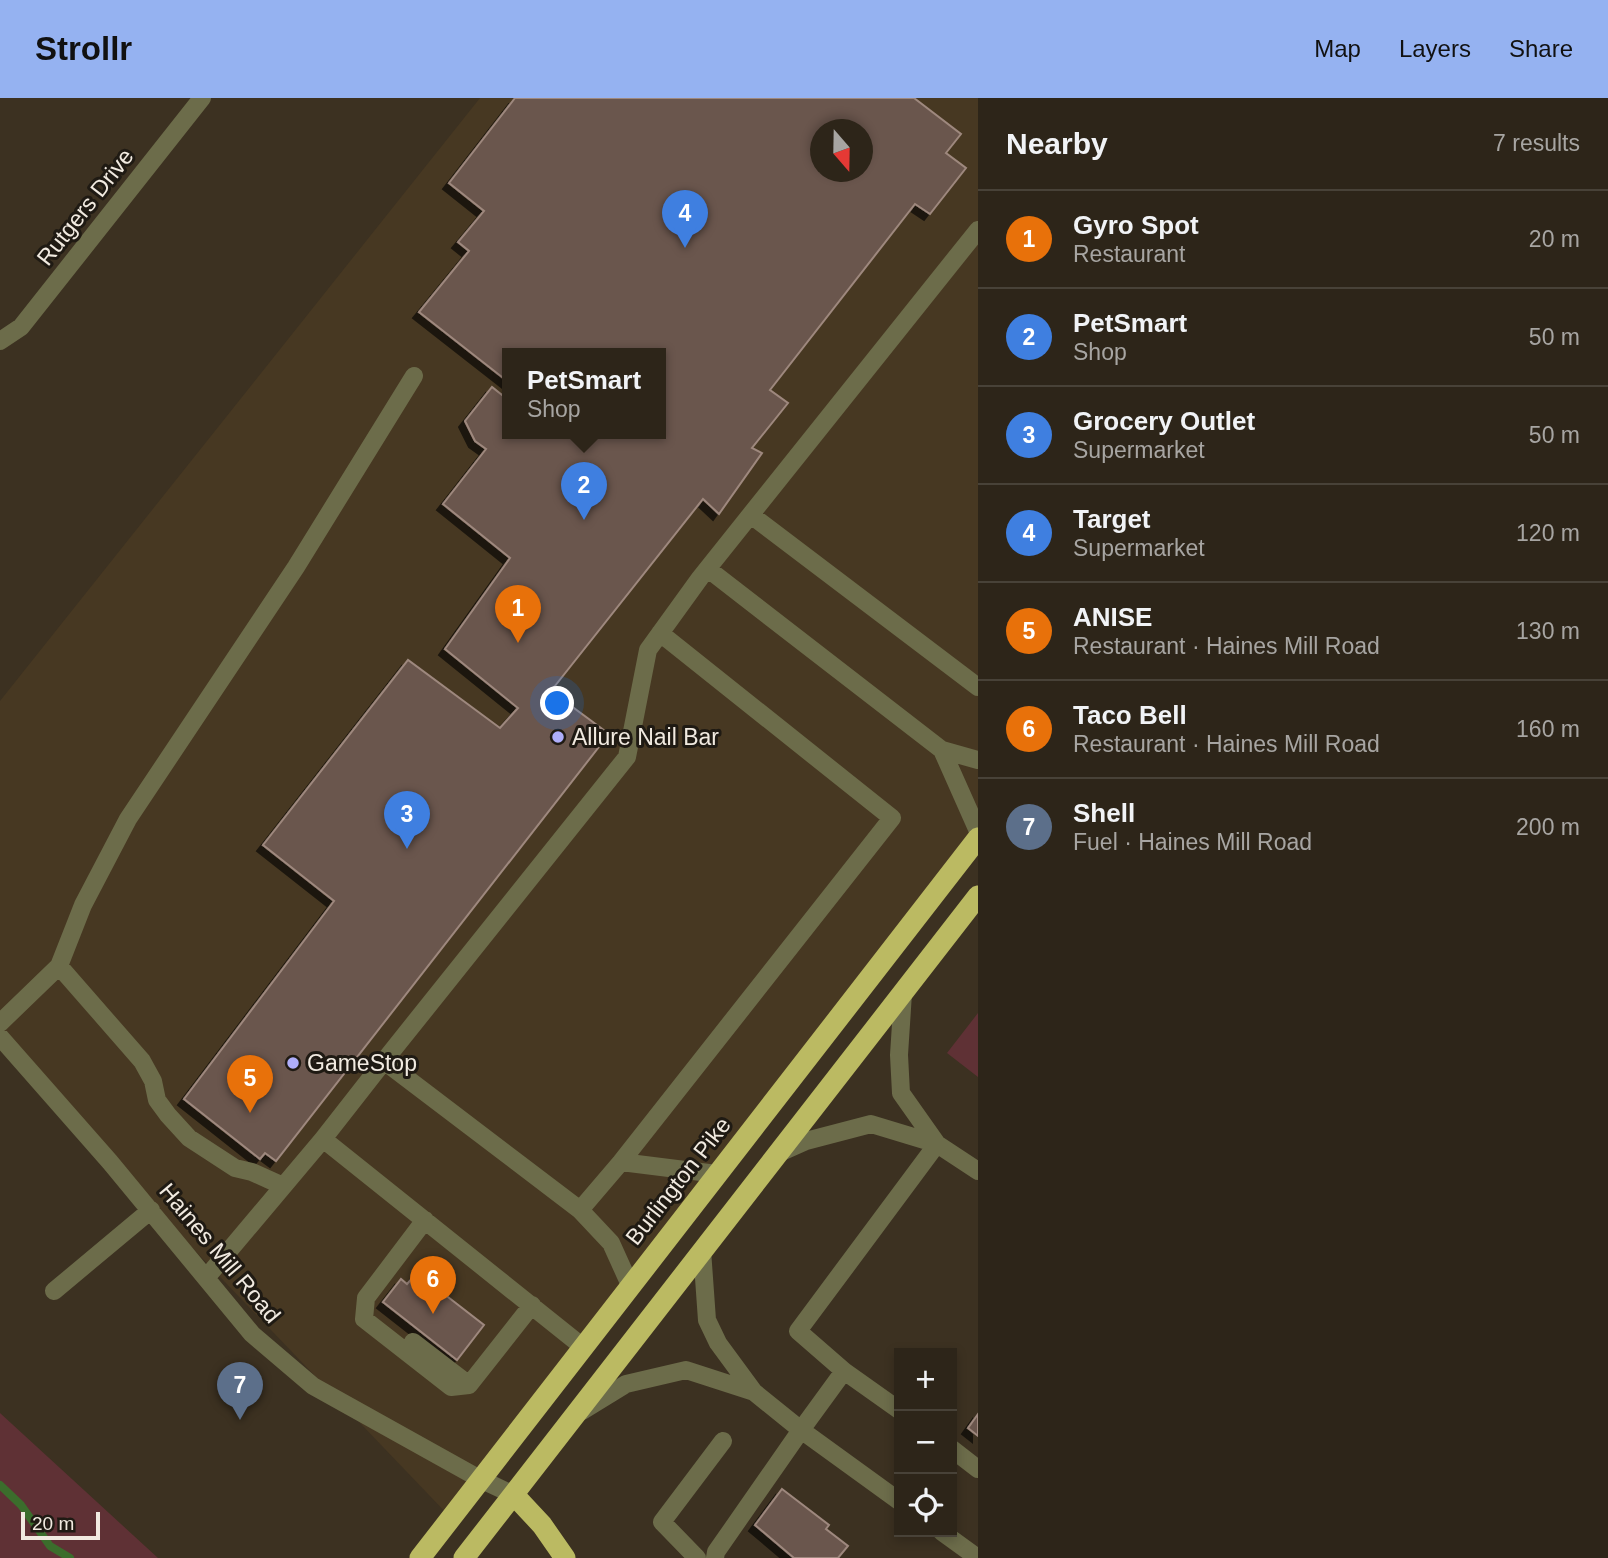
<!DOCTYPE html>
<meta charset="utf-8">
<style>
:root{--surface:#2d2519;--page:#393126;--text:#f1f3f6;--muted:#a7a5a2;--line:#484238;--accent:#95b2f1}
body{margin:0;font-family:Helvetica,sans-serif;background:var(--page);color:var(--text)}
.controls{position:absolute;right:21px;bottom:21px;display:grid;overflow:hidden;border-radius:0px;box-shadow:0 4px 10px #0003}
.controls button{width:63px;height:63px;display:grid;place-items:center;padding:0;border:0;border-bottom:2px solid var(--line);background:var(--surface);color:var(--text);font:35px sans-serif}
.compass{position:absolute;left:810px;top:21px;width:63px;height:63px;border-radius:50%;background:var(--surface);box-shadow:0 4px 10px #0003;rotate:160deg}
.scale{position:absolute;left:21px;bottom:18px;width:79px;box-sizing:border-box;padding-left:7px;border:4px solid #f1eae0;border-top:0;font-size:19px;line-height:24px;white-space:nowrap;color:#f1eae0;-webkit-text-stroke:5px #1f1a13;paint-order:stroke}
.you{position:absolute;left:558px;top:606px;width:24px;height:24px;margin:-18px;border:5px solid #fff;border-radius:50%;background:#1a73e8;box-shadow:0 0 0 10px #1a73e833}
.badge{display:grid;place-items:center;width:46px;height:46px;border-radius:50%;background:var(--accent);color:#fff;font-size:23px;font-weight:700}
.pin{position:absolute;translate:-50% -58px;filter:drop-shadow(0 2px 4px #0008)}
.pin::after{content:'';position:absolute;top:37px;width:24px;height:21px;background:inherit;clip-path:polygon(0 0,100% 0,50% 100%)}
.popup{position:absolute;left:502px;top:250px;width:164px;height:91px;box-sizing:border-box;display:grid;place-content:center;border-radius:0px;background:var(--surface);filter:drop-shadow(0 2px 5px #0005);font-size:23px;white-space:nowrap;color:var(--muted)}
.popup b{font-size:26px;color:var(--text)}
.popup::after{content:'';position:absolute;left:50%;top:100%;margin-left:-14px;border:14px solid transparent;border-top-color:var(--surface)}
.list{margin:0;padding:0;list-style:none}
h2{display:flex;justify-content:space-between;align-items:center;height:91px;margin:0;padding:0 28px;font-size:30px}
h2 small{font-size:23px;font-weight:400;color:var(--muted)}
.list li{display:grid;grid-template-columns:46px 1fr auto;gap:21px;align-items:center;box-sizing:border-box;height:98px;padding:0 28px;border-top:2px solid var(--line)}
.list b{display:block;font-size:26px;white-space:nowrap}
.list p{margin:0;font-size:23px;white-space:nowrap;color:var(--muted)}
.list em{font-size:23px;font-style:normal;color:var(--muted)}
.icon{flex:none;width:38px;height:38px;fill:none;stroke:currentColor;stroke-width:2;stroke-linecap:round;stroke-linejoin:round}
.map{position:relative;flex:none;width:978px;height:1460px;overflow:hidden}
header{display:flex;align-items:center;gap:42px;box-sizing:border-box;height:98px;padding:0 35px;background:var(--accent);color:#111}
header strong{font-size:33px}
nav{display:flex;gap:38px;margin-inline-start:auto;font-size:24px}
main{display:flex}
aside{flex:1;background:var(--surface)}
.map>svg:first-child{display:block}
</style>
<header>
<strong>Strollr</strong>
<nav><a>Map</a><a>Layers</a><a>Share</a></nav>
</header>
<main>
<div class="map">
<svg width="978" height="1460" viewBox="0 0 978 1460">
<defs>
<filter id="shadow"><feDropShadow dx="-6" dy="6" stdDeviation="0" flood-color="#0009"/></filter>
</defs>
<rect width="100%" height="100%" fill="#3c3121"/>
<!-- built -->
<path fill="#473822" fill-rule="evenodd" d="M480,0H978V739L451,1420L110,1064L0,939V603ZM820,32H862V74H820ZM507,256H661V336H507Z"/>
<!-- green -->
<path fill="#5f3135" d="M978,915V979L947,955Z
M0,1315L158,1460H0Z"/>
<g fill="none" stroke-linecap="round" stroke-linejoin="round">
<!-- stream -->
<path stroke="#3b6d2c" stroke-width="8" d="M0,1387L21,1407L50,1448L70,1460"/>
</g>
<!-- building -->
<path fill="#6b574d" stroke="#9e887e" stroke-width="2" fill-rule="evenodd" filter="url(#shadow)" d="M515,0H914L961,36L946,55L966,70L930,116L915,106L770,292L788,305L752,350L762,355L719,416L703,401L551,593L609,636L276,1063L265,1055L260,1061L184,1001L334,803L263,747L408,562L500,630L518,610L445,551L510,460L443,406L486,351L475,343L465,323L492,289L507,301V336H661V256H507V283L419,214L469,153L458,144L484,113L449,85ZM820,32H862V74H820Z
M417,1175L484,1227L457,1262L383,1204L401,1181L407,1186Z
M978,1316V1338L968,1330Z
M782,1391L829,1427L826,1431L848,1448L838,1460H794L755,1427Z"/>
<g fill="none" stroke-linecap="round" stroke-linejoin="round">
<!-- minor -->
<path stroke="#6c6c4a" stroke-width="18" d="M0,243L21,229L202,0
M751,417L978,589
M708,471L942,652L978,662
M942,652L978,733
M59,868L142,963L153,983L157,1002L168,1017L189,1040L235,1070L252,1074L283,1088
M903,895L899,957L901,995L937,1046
M0,925L59,868L83,807L128,721L296,469L414,278
M0,939L110,1064L252,1236L313,1288L480,1381L514,1397
M384,963L627,659L648,552L700,480L978,132
M323,1041L384,963L580,1112L621,1064L892,720L660,535
M779,1055L806,1043L871,1026L937,1046L978,1073
M621,1064L717,1076
M580,1112L611,1145L630,1187
M425,1122L366,1200L364,1221L451,1289L469,1287L532,1207
M702,1152L707,1222L718,1245L754,1294L801,1332L716,1454L715,1460
M206,1180L323,1041L583,1249
M54,1193L151,1112
M413,1244L469,1287
M844,1273L801,1332L899,1403
M899,1312L844,1273L798,1233L937,1046
M582,1313L626,1286L686,1272L754,1294
M952,1351L978,1371
M942,1434L978,1460
M697,1460L662,1424L723,1343"/>
<!-- highway -->
<path stroke="#bbba62" stroke-width="21" d="M514,1397L542,1427L565,1460
M420,1460L978,740
M464,1460L978,798"/>
</g>
<!-- markers -->
<g fill="#afaefa" stroke="#1f1a13" stroke-width="2.5">
<circle cx="558" cy="639" r="7"/>
<circle cx="293" cy="965" r="7"/>
</g>
<g text-anchor="middle" dominant-baseline="central" stroke-width="6" stroke-linejoin="round" paint-order="stroke">
<!-- street labels -->
<g font-size="23" fill="#f1eae0" stroke="#1f1a13">
<text transform="translate(85 109) rotate(-52)">Rutgers Drive</text>
<text transform="translate(678 1083) rotate(-52)">Burlington Pike</text>
<text transform="translate(220 1155) rotate(50)">Haines Mill Road</text>
</g>
<!-- poi labels -->
<g font-size="23" fill="#f1eae0" stroke="#1f1a13" text-anchor="start">
<text x="572" y="639">Allure Nail Bar</text>
<text x="307" y="965">GameStop</text>
</g>
</g>
</svg>
<div class="controls">
<button>+</button>
<button>−</button>
<button><svg class="icon" aria-label="locate" viewBox="0 0 24 24"><circle cx="12" cy="12" r="6"/><path d="M12 2v4M12 18v4M2 12h4M18 12h4"/></svg></button>
</div>
<svg class="compass" viewBox="-18 -18 36 36"><path d="M0-13l5 13h-10z" fill="#e53935"/><path d="M0 13l5-13h-10z" fill="#a7a5a2"/></svg>
<div class="scale">20 m</div>
<div class="you"></div>
<div class="pin badge" style="left:518px;top:545px;background:#e8710a">1</div>
<div class="pin badge" style="left:584px;top:422px;background:#3f7fe0">2</div>
<div class="popup"><b>PetSmart</b>Shop</div>
<div class="pin badge" style="left:407px;top:751px;background:#3f7fe0">3</div>
<div class="pin badge" style="left:685px;top:150px;background:#3f7fe0">4</div>
<div class="pin badge" style="left:250px;top:1015px;background:#e8710a">5</div>
<div class="pin badge" style="left:433px;top:1216px;background:#e8710a">6</div>
<div class="pin badge" style="left:240px;top:1322px;background:#5c6f8a">7</div>
</div>
<aside>
<h2>Nearby<small>7 results</small></h2>
<ul class="list">
<li><span class="badge" style="background:#e8710a">1</span><div><b>Gyro Spot</b><p>Restaurant</p></div><em>20 m</em></li>
<li><span class="badge" style="background:#3f7fe0">2</span><div><b>PetSmart</b><p>Shop</p></div><em>50 m</em></li>
<li><span class="badge" style="background:#3f7fe0">3</span><div><b>Grocery Outlet</b><p>Supermarket</p></div><em>50 m</em></li>
<li><span class="badge" style="background:#3f7fe0">4</span><div><b>Target</b><p>Supermarket</p></div><em>120 m</em></li>
<li><span class="badge" style="background:#e8710a">5</span><div><b>ANISE</b><p>Restaurant · Haines Mill Road</p></div><em>130 m</em></li>
<li><span class="badge" style="background:#e8710a">6</span><div><b>Taco Bell</b><p>Restaurant · Haines Mill Road</p></div><em>160 m</em></li>
<li><span class="badge" style="background:#5c6f8a">7</span><div><b>Shell</b><p>Fuel · Haines Mill Road</p></div><em>200 m</em></li>
</ul>
</aside>
</main>
